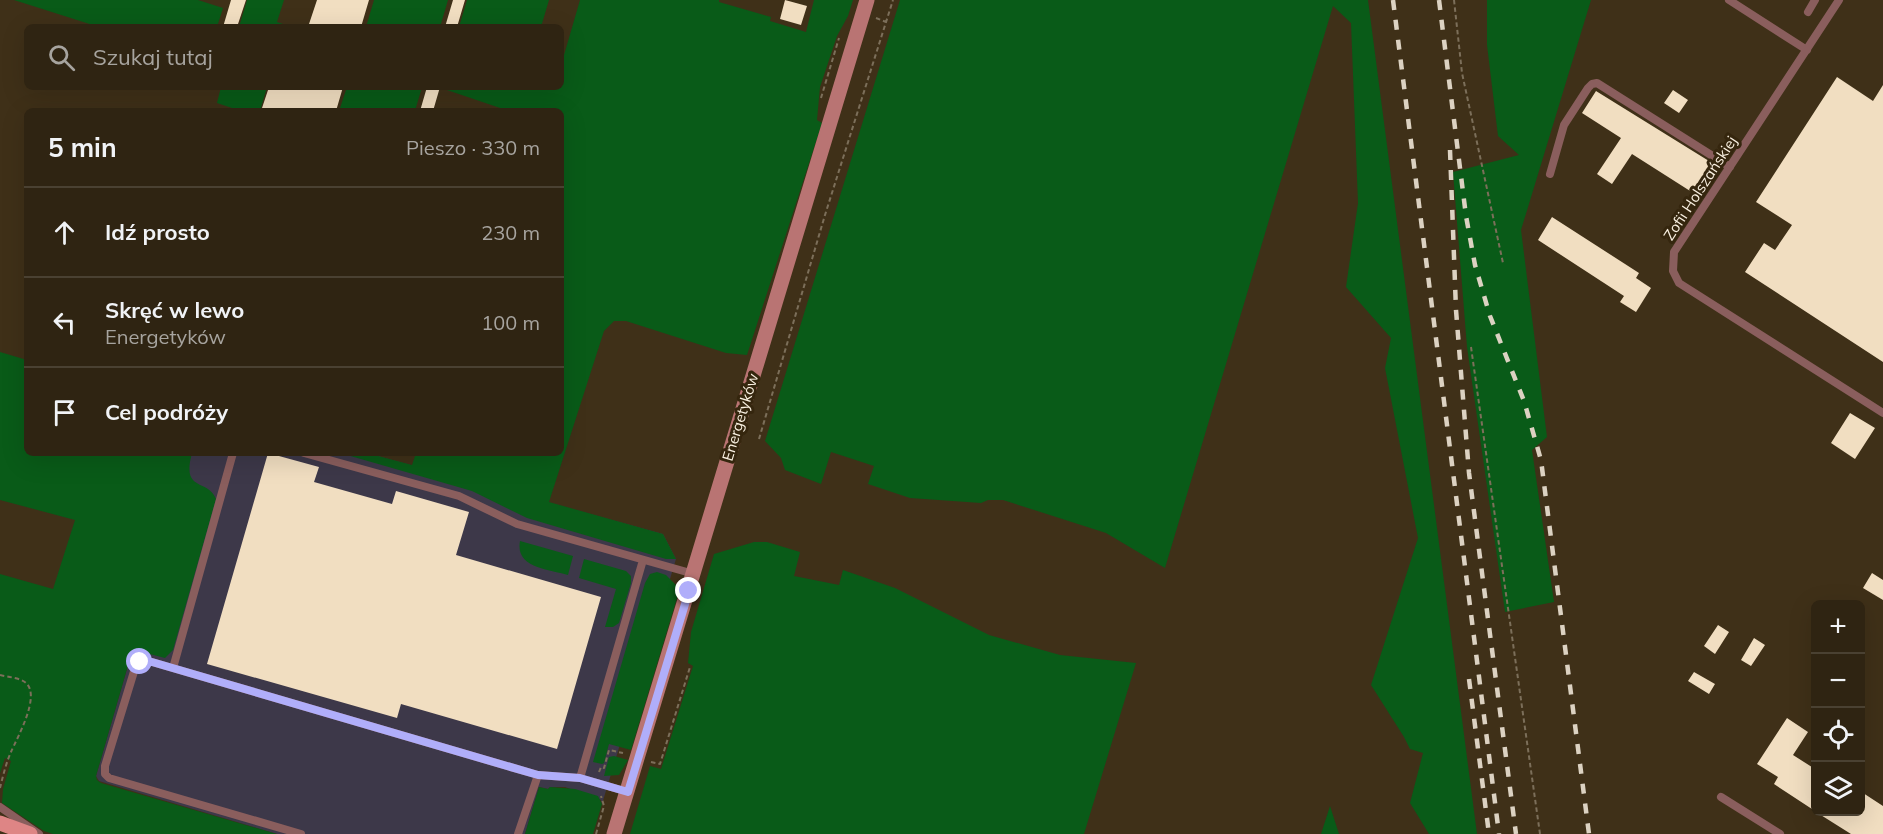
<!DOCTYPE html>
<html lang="pl">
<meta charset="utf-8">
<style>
:root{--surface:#2f2412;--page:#372c1b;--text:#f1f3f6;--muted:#a7a49f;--line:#4a4132}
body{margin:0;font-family:Mulish,sans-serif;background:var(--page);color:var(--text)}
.controls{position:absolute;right:18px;bottom:18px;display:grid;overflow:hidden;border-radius:9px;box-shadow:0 6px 24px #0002}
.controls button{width:54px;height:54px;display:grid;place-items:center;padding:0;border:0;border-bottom:2px solid var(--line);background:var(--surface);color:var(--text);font:30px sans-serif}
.stop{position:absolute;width:18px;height:18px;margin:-14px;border:4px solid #b0aefa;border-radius:50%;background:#fff}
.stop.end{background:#b0aefa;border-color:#fff;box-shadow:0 2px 6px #0008}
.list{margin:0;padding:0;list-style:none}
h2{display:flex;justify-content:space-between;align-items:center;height:78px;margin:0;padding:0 24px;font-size:26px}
h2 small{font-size:20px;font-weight:400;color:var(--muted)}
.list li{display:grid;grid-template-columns:39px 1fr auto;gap:18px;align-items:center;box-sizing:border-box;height:90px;padding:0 24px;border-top:2px solid var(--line)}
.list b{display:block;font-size:22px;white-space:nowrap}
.list p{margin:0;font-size:20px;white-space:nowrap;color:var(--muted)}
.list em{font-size:20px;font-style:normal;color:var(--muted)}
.icon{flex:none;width:33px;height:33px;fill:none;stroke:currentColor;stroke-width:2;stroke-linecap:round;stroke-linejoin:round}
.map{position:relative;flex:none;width:1883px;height:834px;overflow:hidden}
.search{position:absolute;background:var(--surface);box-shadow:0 6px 24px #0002;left:24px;top:24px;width:540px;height:66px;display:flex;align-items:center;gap:15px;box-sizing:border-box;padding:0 21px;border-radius:9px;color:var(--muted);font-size:22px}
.panel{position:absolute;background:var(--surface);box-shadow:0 6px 24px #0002;left:24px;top:108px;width:540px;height:348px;border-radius:9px}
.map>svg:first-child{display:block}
</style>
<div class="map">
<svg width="1883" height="834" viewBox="0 0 1883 834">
<rect width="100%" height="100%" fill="#3f3018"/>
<!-- commercial -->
<path fill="#3d3849" d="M177,453H367L663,534L676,559L602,804L601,800L565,787H550L548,789L539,787L525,834H277L99,781L96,776L131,655Z"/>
<!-- green -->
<path fill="#095b18" d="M14,0H198L223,8L217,27H99Z
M247,0H284L277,22L286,25L285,27H239Z
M374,0H448L440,27H366Z
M467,0H549L541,27H459Z
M580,0H719V2L771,17L770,21L806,32L814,0H853L848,16L837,36L820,87L817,120L822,123L747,355L726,353L626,321H614L604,331L549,502L663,534L676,559H666L527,518L472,491L340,453H367L412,465L416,453H561V111H509L441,88L561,87V55H564Z
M900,0H1368L1477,834H1429L1410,803L1423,753L1410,749L1404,737L1371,685L1418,538L1385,368L1391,338L1346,287L1358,203L1351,23L1333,6L1165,568L1106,533L1003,500H988L981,503L910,498L868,484L874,466L831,452L821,484L785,470L781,458L765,441Z
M1487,0H1591L1521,230L1547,437L1532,450L1554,602L1505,612L1467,347L1453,172L1519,155L1498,136L1487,45Z
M221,87H267L260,111H241L217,103Z
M347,87H422L415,111H339Z
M0,352L27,360V453H192C181,493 208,478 216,499L173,650L165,658L138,651L131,655L96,776L97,780L101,783L277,834H53L44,831L2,803L3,789L11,761L5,758L0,773V574L53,589L75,520L0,500Z
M520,541L573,556L568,575C548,569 515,568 520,541Z
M754,542H767L800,552L794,576L839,585L843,570L895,588L989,635L1060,655L1136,663L1084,834H630L650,766L661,769L693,666L688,663L691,632L714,554Z
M584,559L626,571L631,576V583L619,623L613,627H605L616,589L579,578Z
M657,572L666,575L676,585L677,598L631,750L609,744L604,763L602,764L593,762L645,583L650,574Z
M614,756L628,760L619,775L604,776L609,757Z
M539,787L548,789L550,787L575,789L598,796L602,804L593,834H525Z
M1330,806L1339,834H1321Z"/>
<!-- building -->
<path fill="#f1dec1" d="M231,0H246L237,27H223Z
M317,0H369L361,27H308Z
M453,0H465L457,27H445Z
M785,0L807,6L801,25L780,19Z
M1837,77L1873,101L1883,85V362L1745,272L1764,243L1775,250L1792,225L1756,202Z
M269,87H343L336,111H261Z
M427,87H440L433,111H420Z
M1673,90L1688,100L1679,113L1664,103Z
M1596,91L1717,166L1698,196L1632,154L1612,184L1597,174L1621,138L1582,113Z
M1552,217L1639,273L1636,278L1651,288L1636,312L1620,302L1624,296L1538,240Z
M1850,413L1875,428L1855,459L1831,443Z
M268,453L319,467L314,482L392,504L396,491L469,512L456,555L601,597L557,749L401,704L397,718L207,664Z
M1872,573L1883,580V600L1863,588Z
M1718,625L1729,632L1715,654L1704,646Z
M1754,638L1765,645L1751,666L1741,660Z
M1694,672L1715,684L1709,694L1688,681Z
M1787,718L1808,732L1793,755L1815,769V811L1774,784L1778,777L1757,764Z
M1860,791L1883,806V834H1851L1816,812H1860Z"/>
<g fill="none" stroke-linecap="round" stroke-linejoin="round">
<!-- path -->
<path stroke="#7c6f5a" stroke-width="2" stroke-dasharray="4.5 3" stroke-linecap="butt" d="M1454,0L1462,73L1503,263
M876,18L886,22
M821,98L839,38
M1471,347L1540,834
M759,439L825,215L893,0
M0,675C8,677 21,678 26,683C41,696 17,738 11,752C6,763 3,776 0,788
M651,762L660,764L690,667
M599,772L601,767L604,768L609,750L623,753
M596,834L604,806L601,796"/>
<!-- service -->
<path stroke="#8a5e5d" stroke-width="8" d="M1729,0L1807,50
M1839,0L1674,252L1673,271L1679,283L1883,413
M1808,12L1815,0
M1550,174L1564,125L1588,88L1592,84L1597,83L1730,167
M304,453L459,496L517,524L694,574
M173,668L233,453
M580,778L643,560
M1721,797L1780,834
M0,807L39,834
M301,834L109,778L105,774V766L136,665L140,662H152L538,775L580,778L628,792
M518,834L538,775"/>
<!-- secondary -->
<path stroke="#b97473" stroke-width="15" d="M614,834L867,0"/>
<!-- primary -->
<path stroke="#de8585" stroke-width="15" d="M0,823L30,834"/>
<!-- rail -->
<path stroke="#dcd2c2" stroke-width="4.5" stroke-dasharray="10 10" stroke-linecap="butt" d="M1393,0L1499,834
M1439,0L1466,216L1475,265L1490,316L1524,401L1541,460L1589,834
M1450,150L1456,310L1469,473L1516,834
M1469,679L1489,834"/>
</g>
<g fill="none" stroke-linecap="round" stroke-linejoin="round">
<!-- route -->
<path stroke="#b0aefa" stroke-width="8" d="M140,662H152L538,775L580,778L628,792L689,591"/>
</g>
<g text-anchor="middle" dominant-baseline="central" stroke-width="6" stroke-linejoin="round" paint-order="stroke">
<!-- street labels -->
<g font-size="15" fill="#fbf2e3" stroke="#35260e">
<text transform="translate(1700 188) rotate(-57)">Zofii Holszańskiej</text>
<text transform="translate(740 417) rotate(-73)">Energetyków</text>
</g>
</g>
</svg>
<div class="controls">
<button>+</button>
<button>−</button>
<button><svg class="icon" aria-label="locate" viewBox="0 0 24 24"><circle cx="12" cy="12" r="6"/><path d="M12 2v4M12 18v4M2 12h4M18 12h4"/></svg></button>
<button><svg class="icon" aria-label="layers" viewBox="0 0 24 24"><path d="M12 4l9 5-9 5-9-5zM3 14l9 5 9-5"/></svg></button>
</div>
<div class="stop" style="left:140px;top:662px"></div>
<div class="stop end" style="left:689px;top:591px"></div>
<div class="search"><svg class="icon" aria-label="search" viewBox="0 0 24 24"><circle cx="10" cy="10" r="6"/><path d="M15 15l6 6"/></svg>Szukaj tutaj</div>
<section class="panel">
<h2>5 min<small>Pieszo · 330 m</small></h2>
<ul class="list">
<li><svg class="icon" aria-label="ahead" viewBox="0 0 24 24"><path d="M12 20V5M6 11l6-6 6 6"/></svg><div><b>Idź prosto</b></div><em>230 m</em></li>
<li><svg class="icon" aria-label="left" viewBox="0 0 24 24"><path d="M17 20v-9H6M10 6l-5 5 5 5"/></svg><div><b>Skręć w lewo</b><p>Energetyków</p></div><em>100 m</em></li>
<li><svg class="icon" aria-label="arrive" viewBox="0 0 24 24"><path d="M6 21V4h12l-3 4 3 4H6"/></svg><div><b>Cel podróży</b></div></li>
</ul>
</section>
</div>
